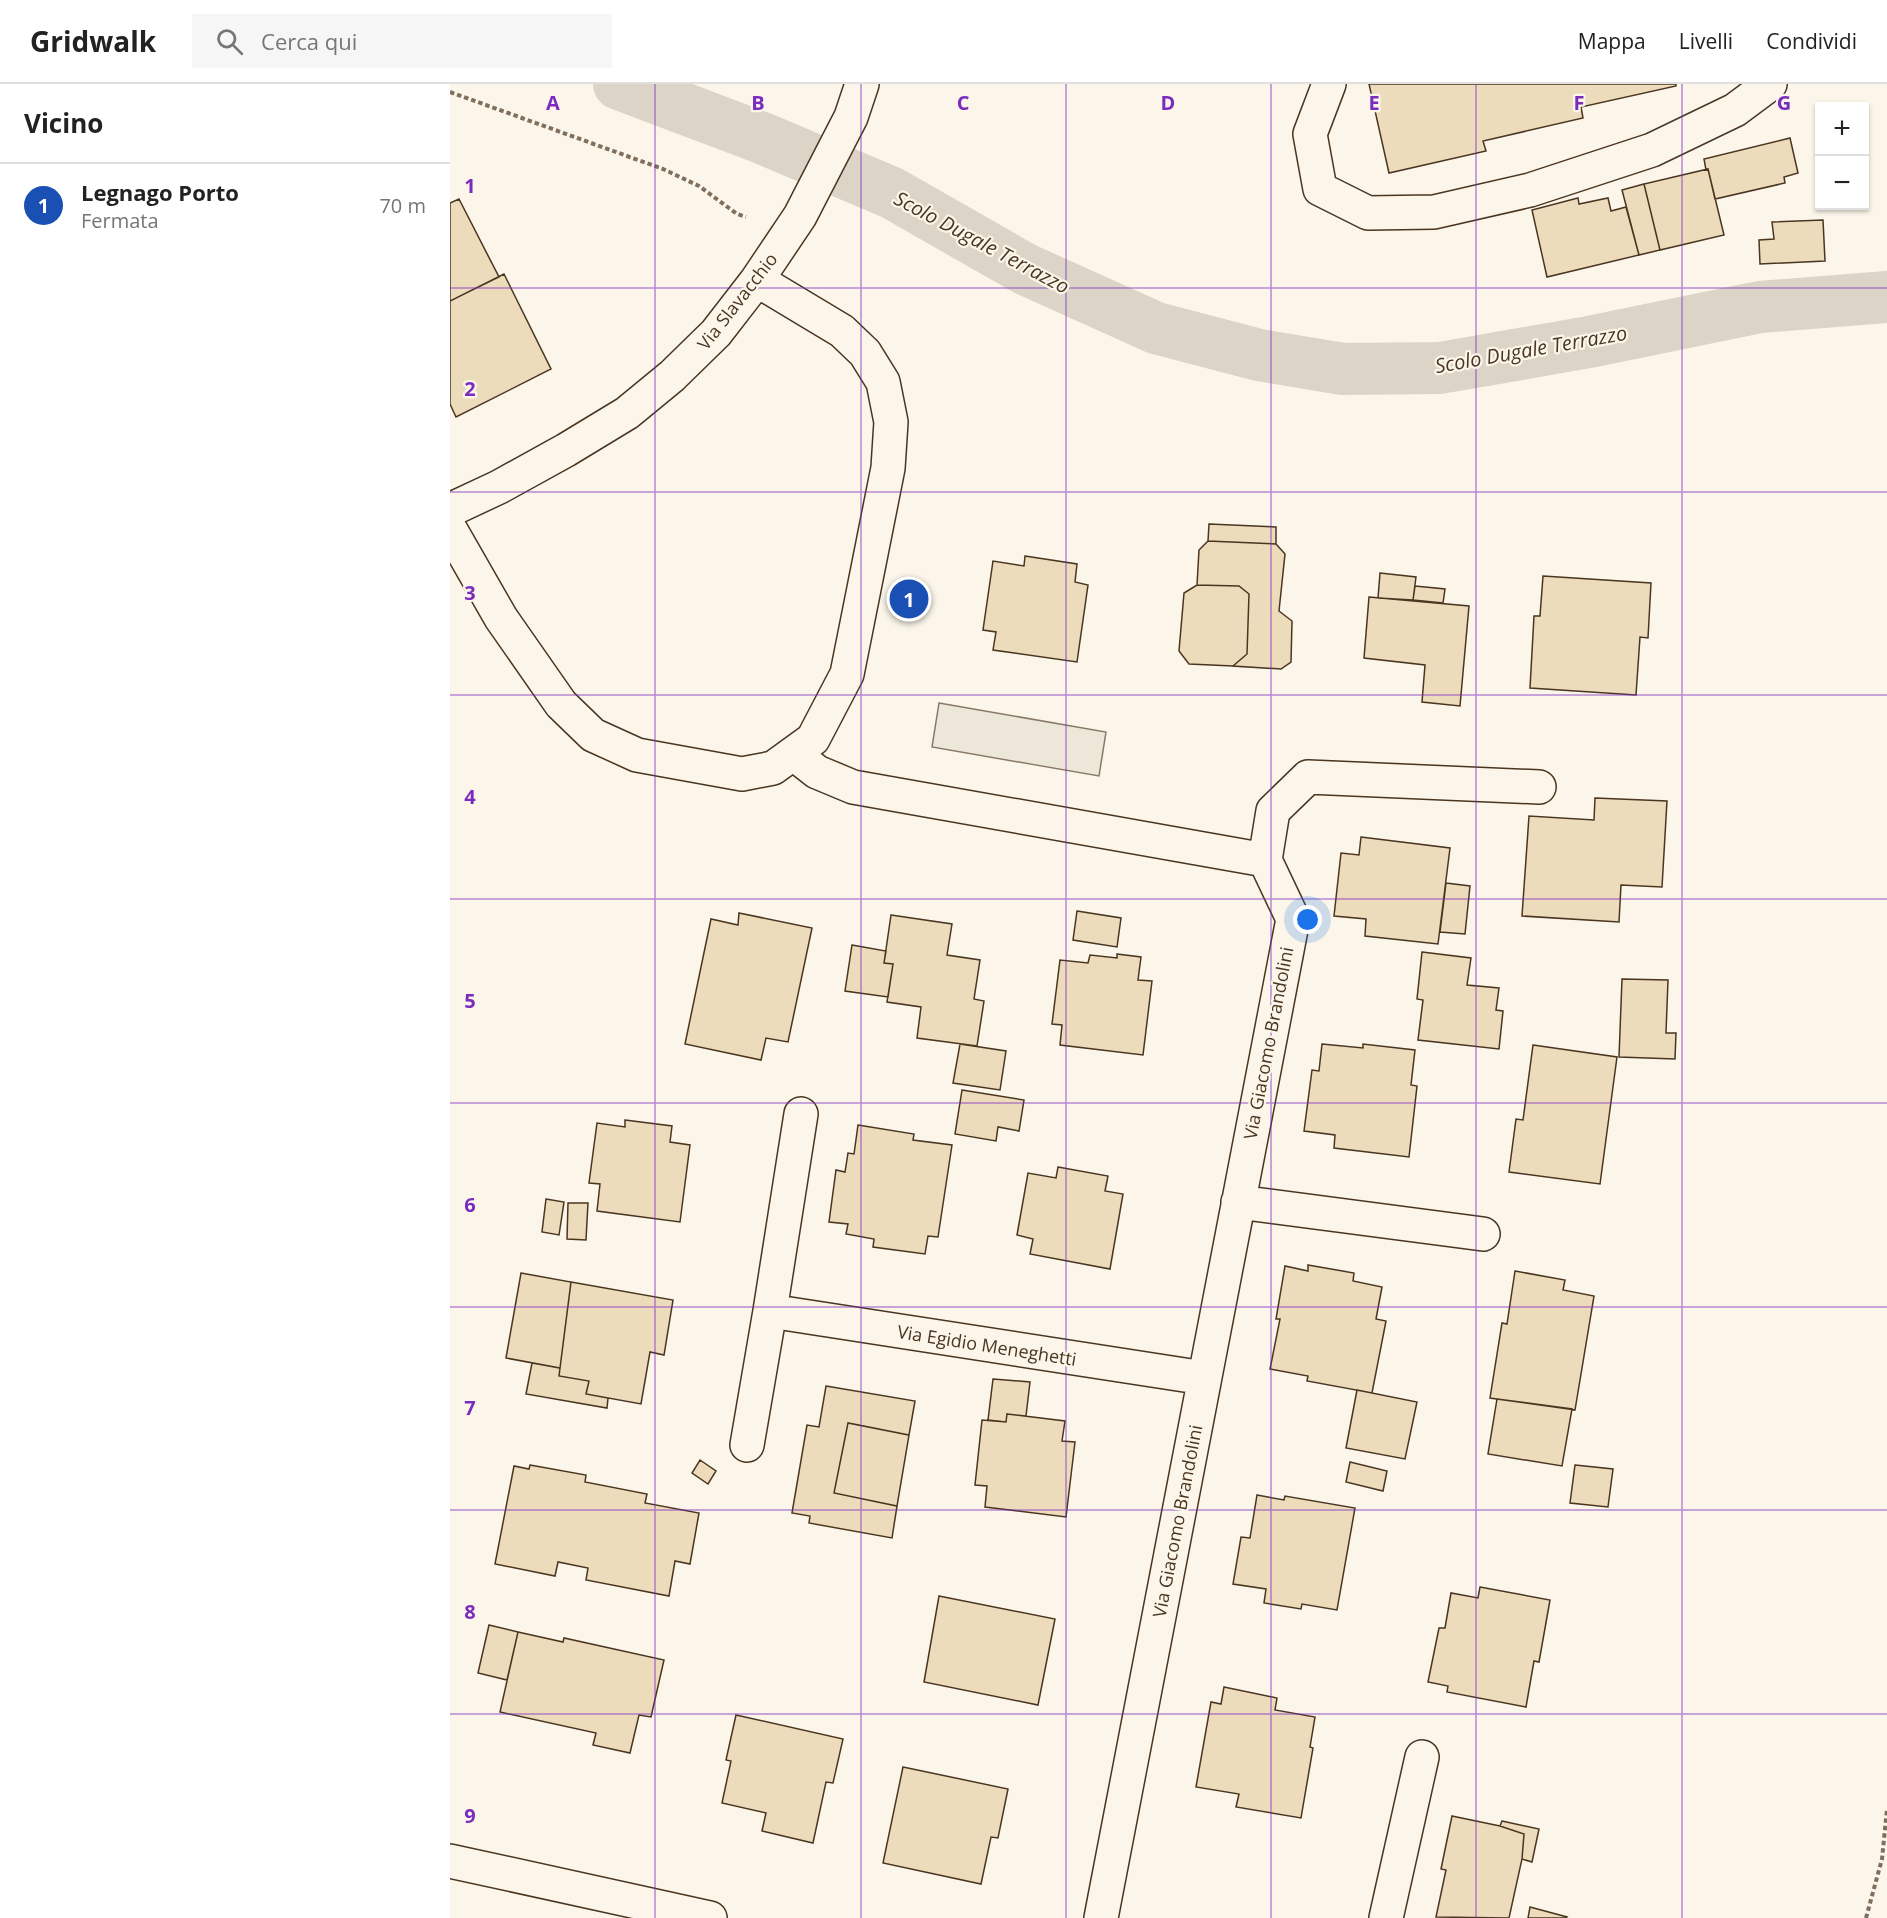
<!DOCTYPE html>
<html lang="it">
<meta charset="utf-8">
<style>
:root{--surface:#fff;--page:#f6f6f6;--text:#222;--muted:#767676;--line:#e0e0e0;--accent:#c62828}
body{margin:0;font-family:"Open Sans",sans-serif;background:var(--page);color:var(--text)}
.controls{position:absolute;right:18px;top:18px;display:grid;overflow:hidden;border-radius:0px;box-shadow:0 2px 4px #0004}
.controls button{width:54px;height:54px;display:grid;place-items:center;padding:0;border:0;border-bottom:2px solid var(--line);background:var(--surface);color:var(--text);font:30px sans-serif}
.you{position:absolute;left:858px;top:836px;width:21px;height:21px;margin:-15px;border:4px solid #fff;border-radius:50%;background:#1a73e8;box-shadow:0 0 0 9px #1a73e833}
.badge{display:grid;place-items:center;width:39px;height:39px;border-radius:50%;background:var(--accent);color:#fff;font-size:20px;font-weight:700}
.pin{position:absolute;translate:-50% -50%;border:3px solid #fff;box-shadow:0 2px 6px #0006}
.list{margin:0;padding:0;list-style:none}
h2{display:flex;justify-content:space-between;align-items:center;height:78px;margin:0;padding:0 24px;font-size:26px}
h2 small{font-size:20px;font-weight:400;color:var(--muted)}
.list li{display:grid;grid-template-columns:39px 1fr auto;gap:18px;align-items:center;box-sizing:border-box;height:84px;padding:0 24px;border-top:2px solid var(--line)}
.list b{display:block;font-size:22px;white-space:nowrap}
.list p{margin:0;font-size:20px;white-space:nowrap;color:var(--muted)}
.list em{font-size:20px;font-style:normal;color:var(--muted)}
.icon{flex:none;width:33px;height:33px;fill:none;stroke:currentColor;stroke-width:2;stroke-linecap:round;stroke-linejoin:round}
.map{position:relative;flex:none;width:1437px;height:1834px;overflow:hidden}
header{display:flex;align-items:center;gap:36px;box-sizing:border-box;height:84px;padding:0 30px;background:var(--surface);border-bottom:2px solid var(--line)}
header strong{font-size:28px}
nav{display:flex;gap:33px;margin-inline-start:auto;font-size:21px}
.search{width:420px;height:54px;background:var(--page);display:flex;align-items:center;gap:15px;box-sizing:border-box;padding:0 21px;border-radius:0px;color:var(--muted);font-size:22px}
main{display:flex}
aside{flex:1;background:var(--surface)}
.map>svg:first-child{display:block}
</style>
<header>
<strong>Gridwalk</strong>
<div class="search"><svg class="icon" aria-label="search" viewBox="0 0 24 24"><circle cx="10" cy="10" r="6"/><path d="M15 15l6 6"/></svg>Cerca qui</div>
<nav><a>Mappa</a><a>Livelli</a><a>Condividi</a></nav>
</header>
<main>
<aside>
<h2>Vicino<small></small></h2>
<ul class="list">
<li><span class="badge" style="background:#1a4fb4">1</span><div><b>Legnago Porto</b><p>Fermata</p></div><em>70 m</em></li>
</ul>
</aside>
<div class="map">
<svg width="1437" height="1834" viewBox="0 0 1437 1834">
<rect width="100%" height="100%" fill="#fbf6e9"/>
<!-- parking -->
<path fill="#ede7d9" stroke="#887966" stroke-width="1.5" d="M489,619L656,648L649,692L482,663Z"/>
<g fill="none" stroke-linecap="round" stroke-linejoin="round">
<!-- canal -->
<path stroke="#dcd4c6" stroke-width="52" d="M169,0L312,54L442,109L575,185L706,244L809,271L893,285L990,284L1139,258L1310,223L1437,213"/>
</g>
<!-- building -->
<path fill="#ecdcbc" stroke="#4a3520" stroke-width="1.5" d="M919,0H1226V2L1131,23L1133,34L1033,57L1036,67L939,89Z
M1340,54L1348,89L1334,93L1335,99L1265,115L1258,85L1256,86L1254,75Z
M1258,85L1274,151L1210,166L1194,100Z
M1194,100L1210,166L1189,171L1172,106Z
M1128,114L1129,120L1158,114L1161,127L1176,123L1189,171L1097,193L1082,126Z
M9,115L49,193L0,217V119Z
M1373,136L1375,177L1310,180L1309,156L1324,155L1322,138Z
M54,190L101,285L6,333L0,320V217Z
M759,440L826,443V460L758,457Z
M758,457L826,460L835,470L829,527L842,537L841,578L831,585L783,582L797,570L799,510L789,502L747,501L749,466Z
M575,472L627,480L625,498L638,501L627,578L543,566L546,548L533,546L543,477L574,482Z
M930,489L966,493L963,516L928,514Z
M1093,492L1201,499L1198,554L1190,553L1186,611L1080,604L1084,532H1090Z
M747,501L789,502L799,510L797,570L783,582L739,580L729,567L734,509Z
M965,502L995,505L993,519L963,516Z
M919,513L1019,522L1010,622L972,618L975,581L914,574Z
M1145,714L1217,717L1212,803L1171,801L1169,838L1072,832L1079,732L1144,736Z
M911,753L1000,764L988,860L915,852L916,835L884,832L891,769L909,771Z
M996,799L1020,802L1015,850L990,848Z
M627,827L671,834L667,863L623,856Z
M289,829L362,844L338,958L316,954L311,976L235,960L261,835L288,841Z
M441,831L502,840L497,871L530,876L524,915L534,917L527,962L467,954L471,923L437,918L443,880L434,879Z
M402,861L436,867L434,879L443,880L438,913L395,907Z
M972,868L1021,874L1017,901L1049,904L1046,926L1053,927L1049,965L968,956L973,916L967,915Z
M667,870L691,873L688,896L702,897L693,971L610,961L612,941L602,940L610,876L638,879L640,871L667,874Z
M1172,895L1218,896L1216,949H1226L1225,975L1169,973Z
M510,960L556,967L550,1006L503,999Z
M872,960L913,964V960L965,966L961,1001L967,1002L959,1073L884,1064L885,1051L854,1047L862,986L869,987Z
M1083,961L1167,973L1150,1100L1059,1088L1066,1035L1073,1036Z
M512,1006L574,1016L569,1047L548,1043L546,1057L505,1050Z
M175,1036L222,1042L220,1058L240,1061L230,1138L147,1127L150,1100L139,1099L147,1039L175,1043Z
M408,1041L464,1050L463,1056L502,1061L488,1153L478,1152L475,1170L423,1163L424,1155L396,1150L398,1140L379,1138L386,1086L395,1088L398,1069L404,1070Z
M608,1083L658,1092L655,1107L673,1110L660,1185L580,1170L583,1155L567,1151L578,1089L606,1094Z
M96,1115L114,1118L109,1151L92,1148Z
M118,1119H138L136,1156L117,1155Z
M858,1181L904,1189L903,1197L932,1203L926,1235L936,1237L922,1309L857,1297L858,1292L820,1285L830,1235H826L835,1182L858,1187Z
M1065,1187L1115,1196L1113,1206L1144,1212L1125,1326L1040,1314L1052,1239L1057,1240Z
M71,1189L121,1198L110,1284L56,1274Z
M121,1198L223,1216L214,1271L200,1268L191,1320L136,1310L139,1297L109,1292Z
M82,1279L110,1284L109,1292L139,1297L136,1310L158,1314L157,1324L76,1310Z
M543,1295L580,1298L576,1332L557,1330L556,1338L538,1336Z
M376,1302L465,1317L459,1351L398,1339L384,1409L447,1422L442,1454L359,1439L360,1432L342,1429L357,1341L369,1343Z
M907,1306L967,1318L955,1375L896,1364Z
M1047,1315L1122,1325L1112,1382L1038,1370Z
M557,1330L615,1337L612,1357L625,1358L616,1433L535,1423L537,1402L525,1401L532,1336L556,1338Z
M398,1339L459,1351L447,1422L384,1409Z
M250,1376L266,1387L258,1400L242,1389Z
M900,1378L937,1387L933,1407L896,1398Z
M80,1381L136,1391L135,1398L197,1410L195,1419L249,1429L240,1480L225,1477L219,1512L136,1496L138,1484L108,1478L105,1492L45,1480L64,1382L79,1385Z
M1125,1381L1163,1385L1158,1423L1120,1419Z
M807,1411L834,1416L835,1412L905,1424L887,1526L852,1520L851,1525L814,1519L816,1505L783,1500L791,1453L800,1454Z
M1030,1503L1100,1516L1089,1578L1084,1577L1076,1623L997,1608L998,1602L978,1598L989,1544H995L1001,1509L1028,1514Z
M489,1512L605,1535L588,1621L474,1598Z
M39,1541L68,1548L57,1596L28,1589Z
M68,1548L113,1558L114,1554L214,1576L201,1633L189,1631L180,1669L143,1661L146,1649L50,1628Z
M774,1603L827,1614L825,1626L865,1633L860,1663L863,1664L851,1734L786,1723L789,1710L746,1703L761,1618L771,1620Z
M286,1631L393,1655L383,1699L376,1698L363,1759L312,1747L316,1729L272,1719L281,1677L276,1676Z
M453,1683L558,1705L548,1754L541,1753L531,1800L433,1779Z
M1002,1732L1050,1742L1074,1750L1072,1775L1059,1834L986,1833L996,1786L991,1785Z
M1052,1737L1089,1745L1082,1778L1072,1775L1074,1750L1050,1742Z
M1080,1823L1117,1833L1116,1834H1078Z"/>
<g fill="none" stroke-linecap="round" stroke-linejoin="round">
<defs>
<path id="minor" d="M879,0L860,50L870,105L918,129L984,128L1080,106L1202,66L1285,26L1320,0
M0,426L49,403L116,366L177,329L222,292L266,249L307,196L350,132L401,33L412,0
M0,445L51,534L111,620L143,651L187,671L292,690L323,684L363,655L397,590L438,384L441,338L433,298L415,269L392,247L307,196
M344,670L367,688L403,703L815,776L843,835L651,1834
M815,776L823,727L858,693L1089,703
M788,1118L1033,1150
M320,1227L754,1294
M297,1361L320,1227L351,1030
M0,1777L260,1834
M936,1834L972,1673"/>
</defs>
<!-- minor casing -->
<use href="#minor" stroke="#4a3520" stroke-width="36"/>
<!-- path -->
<path stroke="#7f6f5c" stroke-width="4" stroke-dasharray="4.5 3" stroke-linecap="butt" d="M0,8L213,85L249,102L287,130L296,133
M1416,1834L1432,1775L1437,1725"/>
<!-- minor -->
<use href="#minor" stroke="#fbf6e9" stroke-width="33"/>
</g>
<!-- grid -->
<path fill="none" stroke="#7b2cbf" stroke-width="1.5" stroke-opacity="0.55" d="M205,0V1834M411,0V1834M616,0V1834M821,0V1834M1026,0V1834M1232,0V1834M0,204H1437M0,408H1437M0,611H1437M0,815H1437M0,1019H1437M0,1223H1437M0,1426H1437M0,1630H1437"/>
<g text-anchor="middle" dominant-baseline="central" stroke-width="4.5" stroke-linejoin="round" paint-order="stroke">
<!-- street labels -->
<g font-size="18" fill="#4a3520" stroke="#fbf6e9">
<text transform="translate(287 217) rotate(-52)">Via Slavacchio</text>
<text transform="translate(818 959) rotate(-79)">Via Giacomo Brandolini</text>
<text transform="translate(537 1261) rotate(9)">Via Egidio Meneghetti</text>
<text transform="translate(727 1437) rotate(-79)">Via Giacomo Brandolini</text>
</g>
<!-- water labels -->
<g font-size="20" font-style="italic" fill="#4a3520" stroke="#fbf6e9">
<text transform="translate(532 158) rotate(28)">Scolo Dugale Terrazzo</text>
<text transform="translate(1081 265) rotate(-10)">Scolo Dugale Terrazzo</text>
</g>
</g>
<g font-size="20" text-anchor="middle" font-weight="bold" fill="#7b2cbf" stroke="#fbf6e9" stroke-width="4.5" stroke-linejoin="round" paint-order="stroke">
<text x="103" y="26">A</text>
<text x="308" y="26">B</text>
<text x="513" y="26">C</text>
<text x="718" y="26">D</text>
<text x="924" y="26">E</text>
<text x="1129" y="26">F</text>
<text x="1334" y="26">G</text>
<text x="20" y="109">1</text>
<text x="20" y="312">2</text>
<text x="20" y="516">3</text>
<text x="20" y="720">4</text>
<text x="20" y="924">5</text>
<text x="20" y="1128">6</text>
<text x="20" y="1331">7</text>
<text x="20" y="1535">8</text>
<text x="20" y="1739">9</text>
</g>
</svg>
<div class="controls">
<button>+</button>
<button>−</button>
</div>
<div class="you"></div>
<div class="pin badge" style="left:459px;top:515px;background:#1a4fb4">1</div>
</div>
</main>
